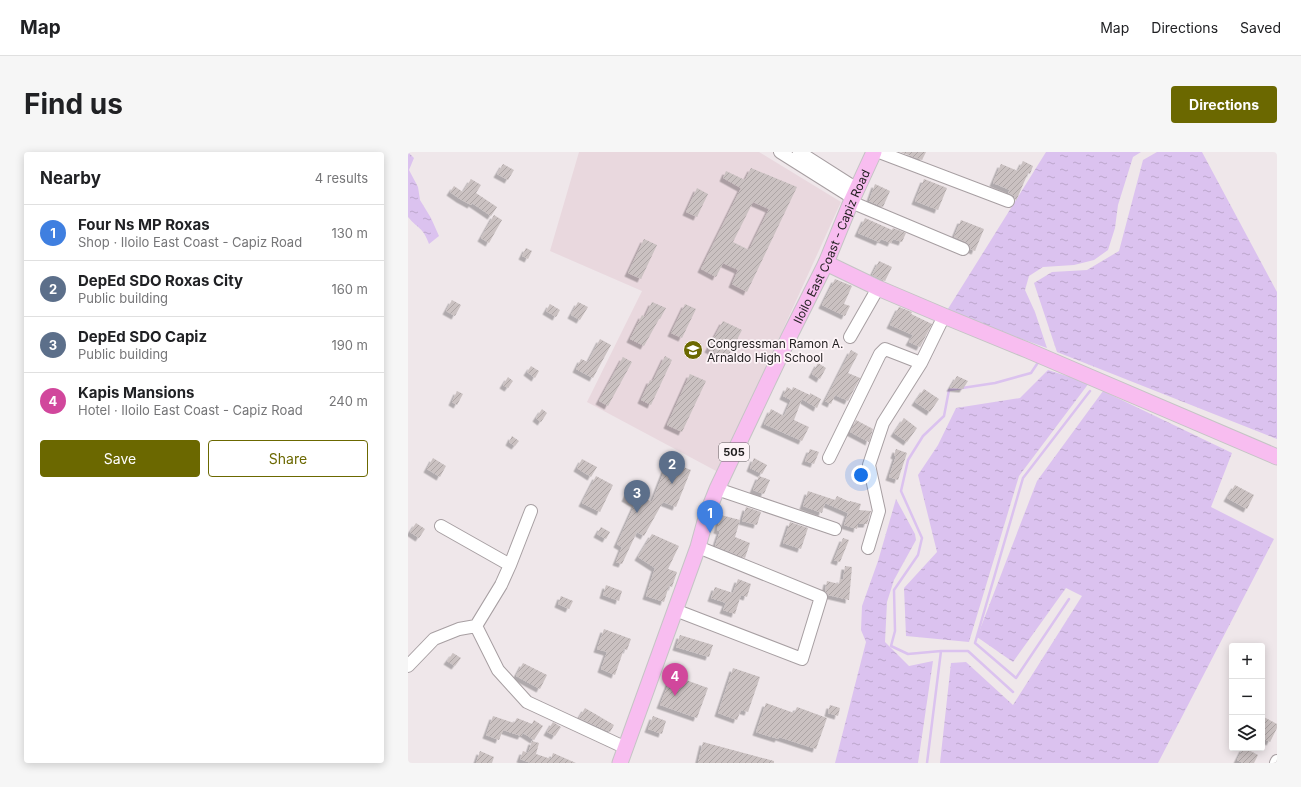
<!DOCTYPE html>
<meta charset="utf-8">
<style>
:root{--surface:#fff;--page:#f6f6f6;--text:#202124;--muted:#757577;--line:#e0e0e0;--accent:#6b6800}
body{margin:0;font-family:Inter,sans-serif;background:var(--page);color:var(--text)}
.controls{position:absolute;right:12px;bottom:12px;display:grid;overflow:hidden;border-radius:4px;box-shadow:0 2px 10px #0003}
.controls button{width:36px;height:36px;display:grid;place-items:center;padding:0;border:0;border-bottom:1px solid var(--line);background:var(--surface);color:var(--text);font:20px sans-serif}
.you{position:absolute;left:453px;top:323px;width:14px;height:14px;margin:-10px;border:3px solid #fff;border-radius:50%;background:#1a73e8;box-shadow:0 0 0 6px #1a73e833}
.badge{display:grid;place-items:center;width:26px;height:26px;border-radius:50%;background:var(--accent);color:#fff;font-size:13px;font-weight:700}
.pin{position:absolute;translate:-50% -33px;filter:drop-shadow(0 1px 2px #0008)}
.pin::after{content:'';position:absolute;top:21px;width:14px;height:12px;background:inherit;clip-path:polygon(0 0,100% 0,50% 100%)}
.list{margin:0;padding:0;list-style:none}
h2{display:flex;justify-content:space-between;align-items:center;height:52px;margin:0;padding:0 16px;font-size:17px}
h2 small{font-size:13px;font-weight:400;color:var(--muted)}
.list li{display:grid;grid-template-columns:26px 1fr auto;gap:12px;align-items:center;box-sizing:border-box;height:56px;padding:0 16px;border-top:1px solid var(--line)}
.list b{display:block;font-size:15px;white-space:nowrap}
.list p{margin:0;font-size:13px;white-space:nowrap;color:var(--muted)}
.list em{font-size:13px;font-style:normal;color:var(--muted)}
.actions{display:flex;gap:8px;padding:12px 16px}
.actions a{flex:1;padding:9px 0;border:1px solid var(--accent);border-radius:4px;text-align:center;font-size:14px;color:var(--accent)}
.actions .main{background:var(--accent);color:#fff}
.icon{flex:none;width:22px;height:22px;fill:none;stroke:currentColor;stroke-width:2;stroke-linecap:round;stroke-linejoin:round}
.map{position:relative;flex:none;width:869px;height:611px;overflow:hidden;border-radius:4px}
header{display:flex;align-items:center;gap:24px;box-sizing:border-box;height:56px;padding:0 20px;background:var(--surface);border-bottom:1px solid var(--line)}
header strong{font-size:19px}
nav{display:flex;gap:22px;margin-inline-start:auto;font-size:14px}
.intro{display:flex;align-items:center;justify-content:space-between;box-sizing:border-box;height:96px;padding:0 24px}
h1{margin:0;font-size:28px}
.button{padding:10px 18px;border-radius:4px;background:var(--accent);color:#fff;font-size:14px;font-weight:700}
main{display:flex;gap:24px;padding:0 24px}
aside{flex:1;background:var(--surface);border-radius:4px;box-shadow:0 2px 10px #0003}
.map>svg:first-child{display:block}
</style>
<header>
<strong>Map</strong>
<nav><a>Map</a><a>Directions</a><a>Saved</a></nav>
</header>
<div class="intro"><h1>Find us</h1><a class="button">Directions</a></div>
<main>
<aside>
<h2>Nearby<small>4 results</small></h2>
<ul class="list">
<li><span class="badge" style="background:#3f7fe0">1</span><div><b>Four Ns MP Roxas</b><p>Shop · Iloilo East Coast - Capiz Road</p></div><em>130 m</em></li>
<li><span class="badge" style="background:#5c6f8a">2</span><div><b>DepEd SDO Roxas City</b><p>Public building</p></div><em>160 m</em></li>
<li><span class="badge" style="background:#5c6f8a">3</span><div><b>DepEd SDO Capiz</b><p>Public building</p></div><em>190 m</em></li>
<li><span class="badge" style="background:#d1479c">4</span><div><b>Kapis Mansions</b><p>Hotel · Iloilo East Coast - Capiz Road</p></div><em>240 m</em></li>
</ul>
<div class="actions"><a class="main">Save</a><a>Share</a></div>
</aside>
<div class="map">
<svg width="869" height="611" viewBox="0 0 869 611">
<defs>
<pattern id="water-ripples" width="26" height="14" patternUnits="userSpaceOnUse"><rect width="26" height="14" fill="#dbc2ef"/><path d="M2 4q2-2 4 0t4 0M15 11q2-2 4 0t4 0" fill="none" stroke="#bca6cc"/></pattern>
<pattern id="building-hatch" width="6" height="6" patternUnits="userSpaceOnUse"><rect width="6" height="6" fill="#cac1c1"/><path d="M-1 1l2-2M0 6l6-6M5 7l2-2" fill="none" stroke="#ada5a5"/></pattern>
<filter id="shadow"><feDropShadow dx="-3.5" dy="3.5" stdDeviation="0" flood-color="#0004"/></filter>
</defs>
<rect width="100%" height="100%" fill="#efe7ea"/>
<!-- built -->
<path fill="#e9d8de" d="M171,0H351L433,50L310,320L179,250L234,139L142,99Z"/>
<!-- water -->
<path fill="url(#water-ripples)" d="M0,0L6,6L1,18L10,35L12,48L23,66L31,84L21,92C15,75 10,77 0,65Z
M638,0H733L725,5L710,53L707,76L700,98L686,108L666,113L635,115L621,124L617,138L627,160L639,196L538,160Z
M749,0H794L869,140V287L649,200L626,131L644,120L679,118L711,99L735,8Z
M640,218L681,231L611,324L561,490L498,484L496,436L529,400L510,323L530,293L548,256L612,246Z
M695,239L824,301L803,355L866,387L750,611H532L543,511L558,510L605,553L674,444L658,436L605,510L569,485L629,329Z
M488,347L507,382L508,388L486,428L479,450L477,490L501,514L525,509L510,611H427L458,490L453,478L454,454L470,409Z"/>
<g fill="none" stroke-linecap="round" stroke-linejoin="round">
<!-- stream -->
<path stroke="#dbc2ef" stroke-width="2.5" d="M661,447L608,526L567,491L615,326L682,239
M533,499H560L605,540
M519,611L533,499L500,502L483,494L487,479L486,438L510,403L514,386L493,339L500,308L515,284L536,264L541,238L587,231L623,221L631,209"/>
</g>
<!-- building -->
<path fill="url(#building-hatch)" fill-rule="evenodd" filter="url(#shadow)" d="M492,0H518L514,8Z
M615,9L625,14L622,22L620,21L608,49L606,44L600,41L602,38L585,31L593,12L610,19Z
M95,12L106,18L100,28L89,22Z
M343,16L389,35L339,140L324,132L330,118L315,111L308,125L293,117L333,36L315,26L318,19L337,28ZM345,50L361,57L341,98L325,90Z
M63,27L73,33L68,41L89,55L83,64L64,51L63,53L52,47L42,40L46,34L55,40Z
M516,27L539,36L530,58L507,49Z
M467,32L482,39L475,55L461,49Z
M289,36L300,42L289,65L278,60Z
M86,63L94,68L81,91L73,86Z
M457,66L484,78L485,76L498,81L494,90L485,87L483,91L473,87L471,90L450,81Z
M553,68L576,77L567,99L562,97L561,93L558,90L546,85Z
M236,87L249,93L233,127L220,121Z
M118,96L124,99L120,107L114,104Z
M471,109L484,115L477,129L464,123Z
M427,127L444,134L436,152L442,154L437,164L414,153Z
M44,148L53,153L47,164L38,159Z
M170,150L180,155L172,168L163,163Z
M244,150L258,156L252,167H251L236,194L222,187L234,163L237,165Z
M142,152L152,158L148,165L138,159Z
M277,152L288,157L274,186L263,181Z
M491,155L504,160L503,162L524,172L512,195L501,190L505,183L482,173Z
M315,169L334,178L319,207L300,197Z
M192,187L203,193L185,226L168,217L173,207L180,210Z
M443,198L450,202L440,221L452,226L440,249L427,243L423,252L417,249Z
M257,204L264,208L243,253L233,248L242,228L245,229Z
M215,205L224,210L200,254L191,249Z
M410,211L418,216L412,227L404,222Z
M123,214L131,219L127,226L119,220Z
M282,222L298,229L274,280L259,273Z
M549,224L560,229L555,237L542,236Z
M100,225L105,229L100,236L95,233Z
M379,235L384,238L385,235L402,243V241L413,247L409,256L394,247L386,268L401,275L394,289L356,272L363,257L376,264L383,248L375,244Z
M516,237L531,247L522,260L507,250Z
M49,239L55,242L49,253L44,250Z
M134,257L139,261L133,270L128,266Z
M496,266L509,276L499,290L486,281Z
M448,268L465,277L461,290L442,280Z
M104,284L111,289L107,294L101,290Z
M402,297L411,300L406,312L397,309Z
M488,297L499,301L490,328L481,325L488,304L486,303Z
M25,306L38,314L32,325L19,317Z
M346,306L359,313L354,322L342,316Z
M174,307L189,315L183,325L169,316Z
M260,309L283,318L268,355L255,350L236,384L229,380L214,412L208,410L214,395L209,392L227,352L217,346L221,338L244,350Z
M188,324L205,333L192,360L174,351Z
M351,324L362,328L356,342L345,338Z
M827,333L846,343L839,357L819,346Z
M400,339L427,348L429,344L442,350V349L453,352L451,358L463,359L459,372H450L449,377L436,373L440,361L417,351L414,361L395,354Z
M338,355L353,360L349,373L334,369Z
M313,363L332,368L327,385L342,391L337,406L307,394L312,379L309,378Z
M382,370L400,376L393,397L375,391Z
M8,371L17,377L11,386L2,380Z
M193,375L202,380L198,387L189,382Z
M244,382L271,394L260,417L269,420L264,435L261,434L256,450L238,444L247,416L230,405Z
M435,386L441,388L432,410L426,408Z
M437,414L444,415L441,448L420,443L417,439L419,429L431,432L432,427L435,428Z
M330,427L343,432L339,445L333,443L327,462L315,458L318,451L303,446L307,435L325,441Z
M198,433L214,439L211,449L195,443Z
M153,444L165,449L161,457L150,452Z
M196,477L223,487L219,498L216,497L207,523L193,517L199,500L189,497Z
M272,483L305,493L301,505L268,495Z
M45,501L53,506L47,514L39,509Z
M115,511L139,523L132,537L108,524Z
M325,516L352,525L340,560L333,558L329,568L310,561Z
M264,523L300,536L289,566L252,553Z
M358,551L386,561L389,555L419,566L408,597L371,585L370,587L348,580Z
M422,553L432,556L430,564L420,561Z
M177,556L206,573L202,580L171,566Z
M85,564L106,571L109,566L124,572L126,568L135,574L126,588L115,581L113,584L95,578L91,588L78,583Z
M245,564L258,569L254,582L240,577Z
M854,564L869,572V576L862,590L854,586Z
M145,570L153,575L147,584L139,580Z
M124,589L131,591L128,602L143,607L145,601L168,611H123L112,607L115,599L120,601Z
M295,590L366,609V611H290Z
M835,596H837L850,603L846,611H835L829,608Z
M72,599L86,605L84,611H68Z"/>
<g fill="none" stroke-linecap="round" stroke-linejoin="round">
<defs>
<path id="minor" d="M372,0L445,46
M391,0L449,37
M471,0L600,49
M443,50L555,97
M442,185L470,136
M421,306L472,202L477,197L513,211
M309,337L427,377
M123,359L102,413L93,433L68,474L90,518L119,550L218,596
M33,374L102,413
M460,396L471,359L461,313L475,271L513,211L536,164
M267,458L394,507L413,445L290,395
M0,514L26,487L51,477L68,474
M868,611L869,609"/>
<g id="major">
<path d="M418,111L470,136L536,164L619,198L869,305"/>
<path id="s1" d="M212,611L290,395L299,362L309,337L381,185L418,111L443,50L466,0"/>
</g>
</defs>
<!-- minor casing -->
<use href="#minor" stroke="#a79fa2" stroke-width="14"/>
<!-- major casing -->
<use href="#major" stroke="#c5c4c5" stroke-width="17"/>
<!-- minor -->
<use href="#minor" stroke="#fff" stroke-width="12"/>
<!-- major -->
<use href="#major" stroke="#f8bdf0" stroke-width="15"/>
</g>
<!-- icons -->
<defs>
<symbol id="school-disc" viewBox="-11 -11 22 22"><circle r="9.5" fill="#6b6800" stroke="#fdf4f7"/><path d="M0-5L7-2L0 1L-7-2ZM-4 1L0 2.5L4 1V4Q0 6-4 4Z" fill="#fff"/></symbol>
</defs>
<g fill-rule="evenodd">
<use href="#school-disc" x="274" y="187" width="22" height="22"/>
</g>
<g text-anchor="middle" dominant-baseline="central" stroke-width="3.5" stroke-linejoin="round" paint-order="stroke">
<!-- shield labels -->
<rect fill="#fdf4f7" stroke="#635e60" stroke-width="1" x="311" y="291" width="30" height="18" rx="3"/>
<g font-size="11" font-weight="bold" fill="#211e1f">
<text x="326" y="300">505</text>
</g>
<!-- street labels -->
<g font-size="12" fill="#211e1f" stroke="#fdf4f7">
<text stroke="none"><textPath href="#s1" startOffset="559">Iloilo East Coast - Capiz Road</textPath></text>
</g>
<!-- poi labels -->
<g font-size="12" fill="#211e1f" stroke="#fdf4f7" text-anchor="start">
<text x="299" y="191">Congressman Ramon A.<tspan x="299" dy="14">Arnaldo High School</tspan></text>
</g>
</g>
</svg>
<div class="controls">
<button>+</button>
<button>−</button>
<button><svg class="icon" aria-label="layers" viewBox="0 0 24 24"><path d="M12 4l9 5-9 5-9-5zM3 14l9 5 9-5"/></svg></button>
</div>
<div class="you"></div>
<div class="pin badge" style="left:302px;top:381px;background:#3f7fe0">1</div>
<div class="pin badge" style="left:264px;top:332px;background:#5c6f8a">2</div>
<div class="pin badge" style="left:229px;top:361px;background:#5c6f8a">3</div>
<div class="pin badge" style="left:267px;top:544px;background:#d1479c">4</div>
</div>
</main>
